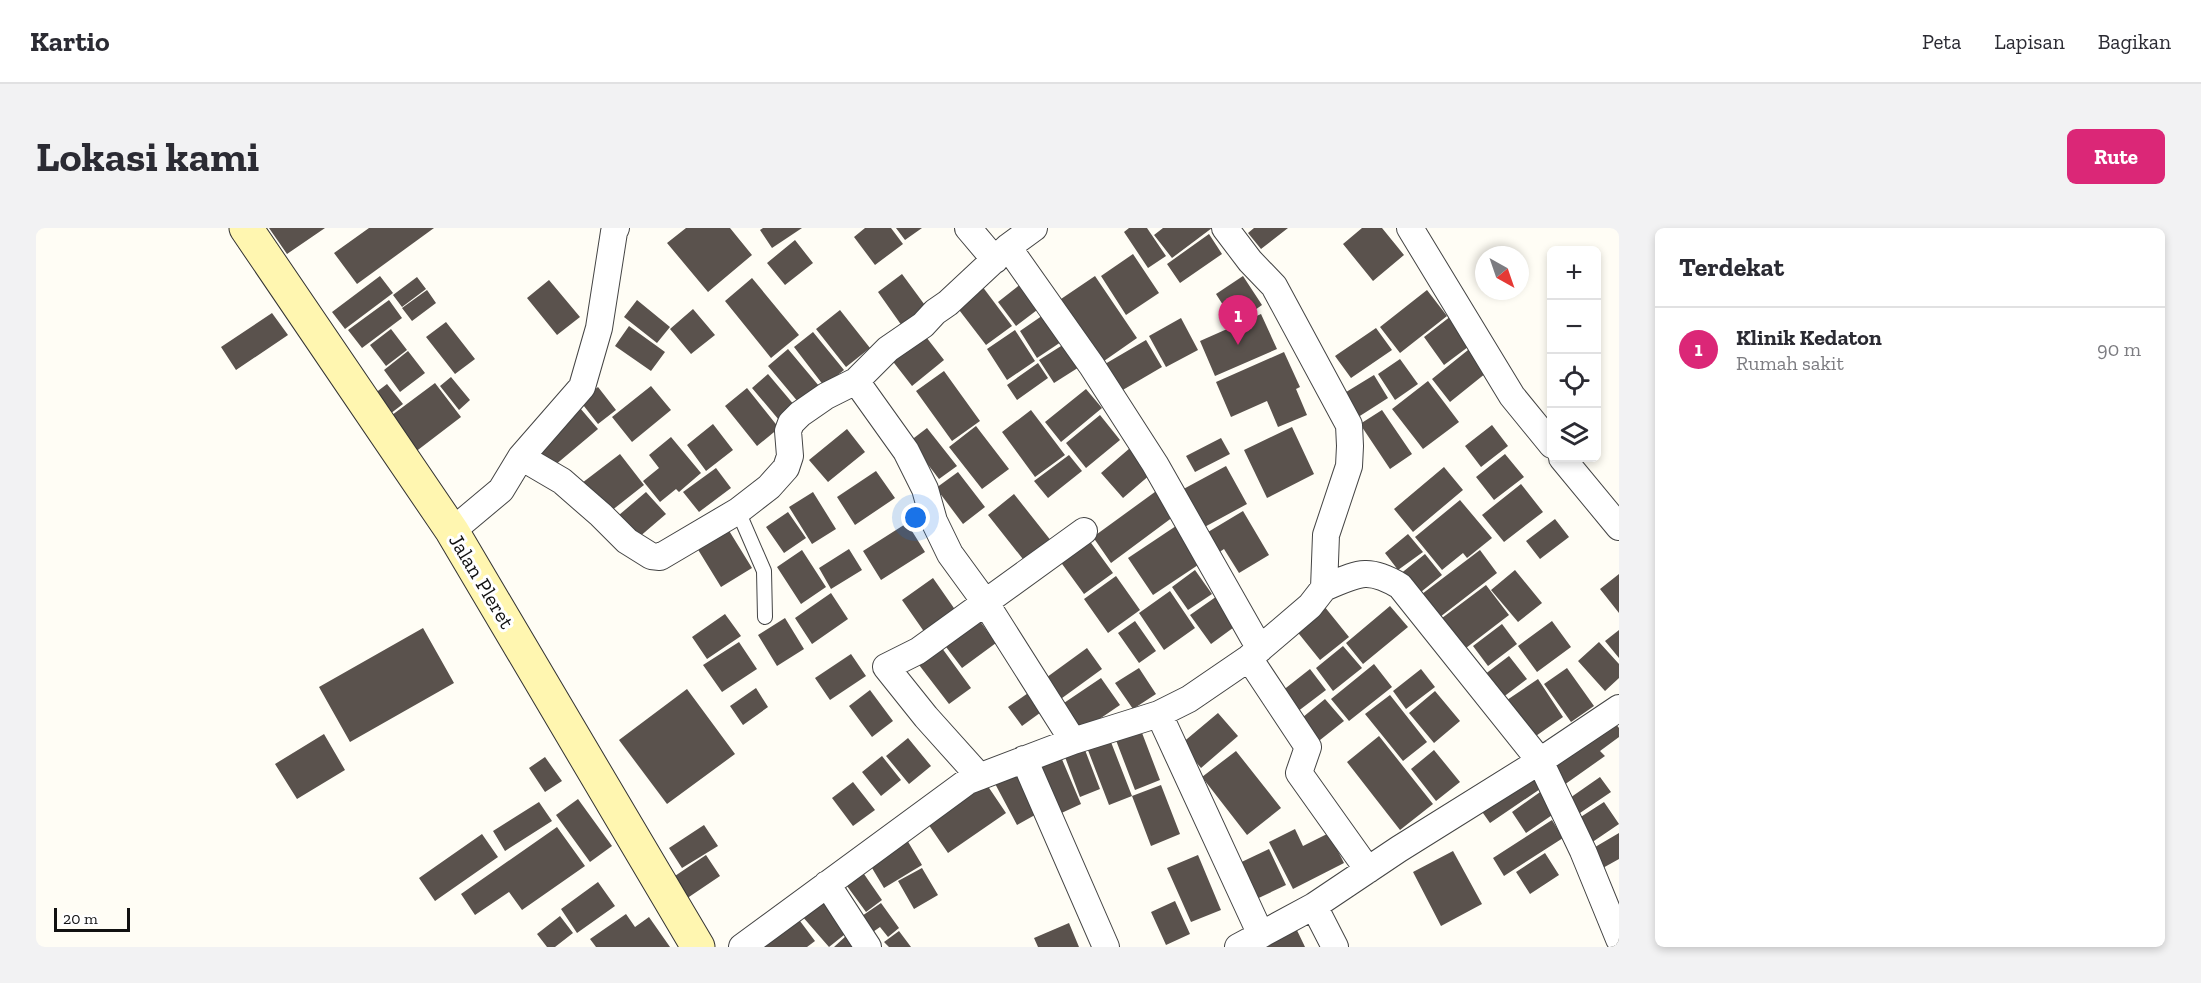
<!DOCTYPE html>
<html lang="id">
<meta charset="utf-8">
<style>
:root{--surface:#fff;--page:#f2f2f3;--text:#2b2b33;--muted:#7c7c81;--line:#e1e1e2;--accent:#db2777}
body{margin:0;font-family:"Zilla Slab",serif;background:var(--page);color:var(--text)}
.controls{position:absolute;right:18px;top:18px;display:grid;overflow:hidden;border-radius:9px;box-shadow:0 3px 9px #0003}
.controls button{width:54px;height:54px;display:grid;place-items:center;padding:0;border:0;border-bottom:2px solid var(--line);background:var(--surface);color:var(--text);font:30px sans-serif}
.compass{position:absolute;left:1439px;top:18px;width:54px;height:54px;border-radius:50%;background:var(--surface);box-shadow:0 3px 9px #0003;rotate:140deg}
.scale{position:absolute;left:18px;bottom:15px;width:76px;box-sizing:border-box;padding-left:6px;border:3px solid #111;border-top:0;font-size:16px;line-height:21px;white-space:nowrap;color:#111;-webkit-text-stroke:4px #fff;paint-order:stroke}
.you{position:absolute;left:880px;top:290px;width:21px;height:21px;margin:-15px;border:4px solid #fff;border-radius:50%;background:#1a73e8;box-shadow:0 0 0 9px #1a73e833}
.badge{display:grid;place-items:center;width:39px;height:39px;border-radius:50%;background:var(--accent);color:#fff;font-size:20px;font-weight:700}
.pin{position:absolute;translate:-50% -50px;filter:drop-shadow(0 2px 3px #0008)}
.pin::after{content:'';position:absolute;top:32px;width:21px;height:18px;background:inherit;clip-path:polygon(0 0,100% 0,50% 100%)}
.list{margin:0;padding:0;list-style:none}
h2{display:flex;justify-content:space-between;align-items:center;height:78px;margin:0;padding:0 24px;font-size:26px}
h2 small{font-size:20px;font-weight:400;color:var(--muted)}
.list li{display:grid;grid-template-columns:39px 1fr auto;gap:18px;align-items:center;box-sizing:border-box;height:84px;padding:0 24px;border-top:2px solid var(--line)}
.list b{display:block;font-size:22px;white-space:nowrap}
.list p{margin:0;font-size:20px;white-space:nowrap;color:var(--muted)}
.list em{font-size:20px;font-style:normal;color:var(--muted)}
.icon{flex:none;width:33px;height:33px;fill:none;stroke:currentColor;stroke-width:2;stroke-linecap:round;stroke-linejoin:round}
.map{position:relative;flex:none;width:1583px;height:719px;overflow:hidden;border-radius:9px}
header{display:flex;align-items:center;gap:36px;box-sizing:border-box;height:84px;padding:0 30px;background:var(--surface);border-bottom:2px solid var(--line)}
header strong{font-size:28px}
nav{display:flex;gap:33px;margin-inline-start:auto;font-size:21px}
.intro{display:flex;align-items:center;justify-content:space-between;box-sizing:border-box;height:144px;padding:0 36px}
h1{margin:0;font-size:42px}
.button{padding:15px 27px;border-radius:9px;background:var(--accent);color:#fff;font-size:21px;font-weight:700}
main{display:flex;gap:36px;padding:0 36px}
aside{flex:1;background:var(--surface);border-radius:9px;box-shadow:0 3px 9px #0003}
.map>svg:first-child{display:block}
</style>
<header>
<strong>Kartio</strong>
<nav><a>Peta</a><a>Lapisan</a><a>Bagikan</a></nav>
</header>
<div class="intro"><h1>Lokasi kami</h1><a class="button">Rute</a></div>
<main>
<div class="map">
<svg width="1583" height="719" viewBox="0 0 1583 719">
<rect width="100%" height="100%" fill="#fffdf5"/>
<!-- building -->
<path fill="#5a524d" d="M233,0H289L251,26Z
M333,0H398L321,56L298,25Z
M650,0H694L716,27L672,64L631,15Z
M727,0H766L736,20L724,2Z
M829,0H855L867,16L839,37L818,9Z
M860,0H886L869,12Z
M1093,0H1111L1130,28L1112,40L1088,4Z
M1127,0H1176L1136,30L1118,7Z
M1218,0H1252L1225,21L1212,5Z
M1326,0H1346L1368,27L1337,53L1307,16Z
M1173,6L1186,26L1144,55L1131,36Z
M759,12L777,35L749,57L731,35Z
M1097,26L1123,65L1090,87L1065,48Z
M866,46L891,80L866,98L842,64Z
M344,48L357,65L309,101L296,84Z
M1059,48L1101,110L1068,133L1025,71Z
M1207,48L1226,77L1199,96L1180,66Z
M381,49L390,61L366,79L357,67Z
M716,50L763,107L735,130L689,73Z
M513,52L544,89L521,107L491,70Z
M990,52L1009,76L980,98L962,74Z
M943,54L976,98L950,117L917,74Z
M391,62L400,75L376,93L366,80Z
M1391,62L1411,88L1364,125L1344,99Z
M353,72L366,90L326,120L312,102Z
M601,72L634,99L621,115L588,89Z
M657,81L679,107L655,126L634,101Z
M804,82L834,120L810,139L780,101Z
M1013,83L1031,110L1001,130L984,103Z
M236,85L252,107L200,142L185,119Z
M1225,86L1241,121L1179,148L1164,113Z
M1415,88L1436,116L1408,137L1388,109Z
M1145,90L1162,122L1130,139L1113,108Z
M410,94L439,131L419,146L390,109Z
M593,98L629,124L615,143L579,118Z
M1340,100L1356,122L1315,150L1299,128Z
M355,101L371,122L350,138L334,117Z
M979,102L999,133L971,152L951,121Z
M777,104L808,142L788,158L758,119Z
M887,105L908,132L876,158L855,131Z
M1110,112L1126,139L1085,163L1069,136Z
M1033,113L1048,136L1018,155L1003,132Z
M1437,118L1455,141L1414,174L1396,151Z
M752,121L783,158L763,175L732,138Z
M372,123L389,145L364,164L348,142Z
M1248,124L1264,159L1260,161L1271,187L1242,199L1231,173L1195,189L1180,154Z
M1364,131L1382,156L1359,172L1342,146Z
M1002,135L1012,150L981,172L971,157Z
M908,143L944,193L916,213L880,163Z
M732,146L759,178L743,192L716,160Z
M1338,147L1352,170L1316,193L1302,169Z
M415,149L434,172L423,182L404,158Z
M1392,153L1423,194L1387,221L1356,181Z
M399,155L425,189L374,228L348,193Z
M351,156L367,176L350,189L334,169Z
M615,158L635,182L596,214L576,189Z
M562,159L580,182L562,196L544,173Z
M711,160L743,200L721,218L689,178Z
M1050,161L1066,180L1025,214L1009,194Z
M544,180L562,201L512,243L494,221Z
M995,182L1029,227L999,249L966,204Z
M1346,182L1376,226L1354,241L1324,196Z
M1064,187L1084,212L1050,240L1030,215Z
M677,196L697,222L670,243L651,217Z
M1456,197L1472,218L1445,239L1429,218Z
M940,198L973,241L946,261L913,219Z
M1256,199L1278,246L1231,270L1208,222Z
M891,200L921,238L903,251L874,213Z
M811,201L829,224L792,254L773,232Z
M635,209L665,245L643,264L640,261L624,274L607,253L623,240L613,227Z
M1185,210L1194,226L1159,244L1150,228Z
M1094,220L1115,246L1087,270L1065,245Z
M584,226L608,257L570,287L546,255Z
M1469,226L1488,249L1458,272L1440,249Z
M1033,227L1046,243L1012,270L998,253Z
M1190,238L1211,276L1163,302L1142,264Z
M1408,239L1427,262L1377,304L1358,281Z
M680,240L695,260L663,284L647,264Z
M840,243L859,270L819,297L801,269Z
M922,244L949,279L927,296L900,260Z
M1485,256L1507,284L1468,314L1446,287Z
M1123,261L1141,286L1075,335L1057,309Z
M610,264L630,286L595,316L576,293Z
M777,264L800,301L776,316L753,279Z
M978,266L1016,314L990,335L952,287Z
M1424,272L1456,310L1431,330L1427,325L1406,342L1379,309Z
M1207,283L1233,327L1203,345L1188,321L1179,327L1167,307Z
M752,284L770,310L748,325L730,299Z
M1519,291L1533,309L1504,331L1490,313Z
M871,295L889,324L845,352L827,323Z
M1143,296L1168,333L1117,367L1092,330Z
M692,301L716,340L685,359L661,320Z
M1372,306L1387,324L1362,342L1349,325Z
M1050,308L1077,345L1048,366L1021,329Z
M813,321L826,342L795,361L783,340Z
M766,322L790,359L765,376L741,339Z
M1444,322L1461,345L1404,389L1386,366Z
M1389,326L1406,347L1380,368L1363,347Z
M1159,342L1176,366L1152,382L1136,359Z
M1479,342L1506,375L1482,394L1455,362Z
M1583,346V385L1564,361Z
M1080,348L1104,382L1072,405L1048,371Z
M897,350L920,383L889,405L866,372Z
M1450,357L1473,387L1430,420L1406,390Z
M1134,363L1159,400L1128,422L1103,385Z
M795,365L812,391L776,416L759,390Z
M1184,366L1205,394L1175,416L1154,387Z
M1284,373L1313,409L1284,432L1255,396Z
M1354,378L1372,399L1327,436L1310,415Z
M938,385L960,415L926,440L904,411Z
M689,386L705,408L671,431L656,409Z
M749,390L768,421L741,438L722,407Z
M1099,393L1120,423L1103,435L1082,405Z
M1516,393L1535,419L1501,444L1482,418Z
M1466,396L1481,416L1452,438L1437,418Z
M387,400L418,455L314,514L283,459Z
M1583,402V430L1569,413Z
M703,414L721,441L686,464L667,437Z
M1563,414L1583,436V450L1569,463L1542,433Z
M903,416L935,460L913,476L880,433Z
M1307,418L1326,440L1297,463L1280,440Z
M1051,420L1066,441L1022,473L1007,452Z
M815,426L830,448L794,472L779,450Z
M1473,428L1491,451L1466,470L1448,447Z
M1338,436L1356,459L1313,493L1295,471Z
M1103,440L1120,466L1097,481L1079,455Z
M1531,440L1558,478L1535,494L1508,456Z
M1274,441L1290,462L1257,487L1241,467Z
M1385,441L1399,459L1370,481L1357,463Z
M1065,450L1084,477L1040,507L1022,479Z
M1502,451L1527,489L1497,510L1471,472Z
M720,460L732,479L707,497L694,478Z
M651,461L699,526L631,576L583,512Z
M834,462L857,493L836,509L813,478Z
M995,463L1008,482L986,498L972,479Z
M1399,463L1424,493L1398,515L1373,485Z
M1354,467L1391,514L1367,533L1329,486Z
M1289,471L1308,493L1279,516L1261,494Z
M1182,485L1202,508L1165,540L1145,516Z
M1574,488L1583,500V509L1564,523L1569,528L1528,557L1512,533Z
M1103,497L1124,552L1099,562L1078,507Z
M288,506L309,542L261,571L239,536Z
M1343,508L1397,576L1364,602L1311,534Z
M1073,509L1096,568L1073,577L1050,517Z
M872,510L895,538L873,556L850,528Z
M1049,522L1064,561L1044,569L1029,529Z
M1398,522L1424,554L1400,573L1375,541Z
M1200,523L1245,580L1211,607L1166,549Z
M846,528L865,552L845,568L826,544Z
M509,529L526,553L509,564L493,540Z
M1025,529L1045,576L1019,588L999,541Z
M982,536L1006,583L981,597L956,550Z
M1498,539L1510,557L1454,595L1442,578Z
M1564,549L1575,564L1541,587L1531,572Z
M947,551L970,585L912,625L888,590Z
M817,554L839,582L817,598L796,570Z
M1125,557L1144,606L1115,618L1096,568Z
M1507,562L1522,583L1490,605L1476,584Z
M542,571L576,618L554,634L520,587Z
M503,574L516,593L469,623L457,603Z
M1568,574L1583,596L1555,615L1540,592Z
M1516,592L1527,610L1468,648L1457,630Z
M668,597L682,618L646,640L633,620Z
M521,599L549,638L486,682L473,664L439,687L425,666Z
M1259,601L1267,618L1293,605L1308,635L1257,661L1233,614Z
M1583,605V631L1565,641L1554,622Z
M446,606L462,629L399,673L383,650Z
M868,607L886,637L848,660L830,630Z
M1233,621L1250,657L1212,675L1195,639Z
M1417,623L1446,676L1405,698L1377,644Z
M1509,625L1523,647L1494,666L1480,644Z
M670,627L684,648L647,673L633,652Z
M1162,627L1185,682L1155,694L1131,640Z
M886,640L902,667L878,681L862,653Z
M828,646L846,672L830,684L811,658Z
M562,654L579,678L541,705L525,681Z
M787,671L813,703L793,719L766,688Z
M1139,673L1154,706L1130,717L1115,684Z
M845,675L863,700L852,709L844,699L834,706L823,690Z
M758,685L779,713L771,719H712Z
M590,686L599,699L613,689L634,719H560L554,711Z
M524,688L537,705L519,719H511L501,706Z
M1033,695L1043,719H1002L998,710Z
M1258,696L1269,719H1222Z
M863,703L875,719H853L848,714Z
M811,707L821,719H798Z"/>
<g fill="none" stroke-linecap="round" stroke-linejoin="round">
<defs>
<path id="service" d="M702,283L728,343L729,389"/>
<path id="minor" d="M932,0L959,32
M1374,0L1476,168L1516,217
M972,19L1056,138L1119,236L1224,421
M820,153L870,223L889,261L898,293L914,326L949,374L1037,513
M485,229L526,253L565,287L591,313L615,328L624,329L702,283L733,259L750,240L754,228L752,203L755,195L764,186L790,168L820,153L852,121L887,97L899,84L912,75L972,19L998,0
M1526,230L1583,299
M416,303L465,262L485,229L546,159L563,100L578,4L580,0
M1288,360C1321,346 1331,338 1364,358L1504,533L1547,623L1583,711
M1213,430L1272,519L1263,545L1332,642
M1123,486L1225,707
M988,531L1070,719
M943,548L890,489L850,439L882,423L1048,303
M791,656L832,719
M1278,678L1299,719
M706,719L932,553L1037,513L1123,486L1153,471L1213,430L1274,378L1288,360L1290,307L1313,238L1314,218L1313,197L1238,58L1214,33L1189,0
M1202,719L1278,678L1363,621L1504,533L1583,480"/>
<path id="secondary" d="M210,0L416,303L662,719"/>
</defs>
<!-- service casing -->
<use href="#service" stroke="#444" stroke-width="16"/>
<!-- minor casing -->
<use href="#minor" stroke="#444" stroke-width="28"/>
<!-- secondary casing -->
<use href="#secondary" stroke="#333" stroke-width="35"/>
<!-- service -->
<use href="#service" stroke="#fff" stroke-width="14"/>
<!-- minor -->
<use href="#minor" stroke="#fff" stroke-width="26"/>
<!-- secondary -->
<use href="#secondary" stroke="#fff6b0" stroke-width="33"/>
</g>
<g text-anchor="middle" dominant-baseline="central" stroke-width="6" stroke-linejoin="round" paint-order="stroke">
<!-- street labels -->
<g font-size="21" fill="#111" stroke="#fff">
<text transform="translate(446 353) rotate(59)">Jalan Pleret</text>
</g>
</g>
</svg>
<div class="controls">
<button>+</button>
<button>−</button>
<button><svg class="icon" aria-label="locate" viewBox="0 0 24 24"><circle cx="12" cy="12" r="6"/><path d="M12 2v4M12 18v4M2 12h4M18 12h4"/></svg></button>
<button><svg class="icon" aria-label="layers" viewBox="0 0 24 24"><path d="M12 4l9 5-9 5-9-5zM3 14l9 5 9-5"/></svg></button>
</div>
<svg class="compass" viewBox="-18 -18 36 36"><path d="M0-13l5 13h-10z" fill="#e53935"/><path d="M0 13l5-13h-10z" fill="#7c7c81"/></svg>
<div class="scale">20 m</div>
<div class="you"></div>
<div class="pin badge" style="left:1202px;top:117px">1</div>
</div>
<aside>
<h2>Terdekat<small></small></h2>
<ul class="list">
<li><span class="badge">1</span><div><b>Klinik Kedaton</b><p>Rumah sakit</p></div><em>90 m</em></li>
</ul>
</aside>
</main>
